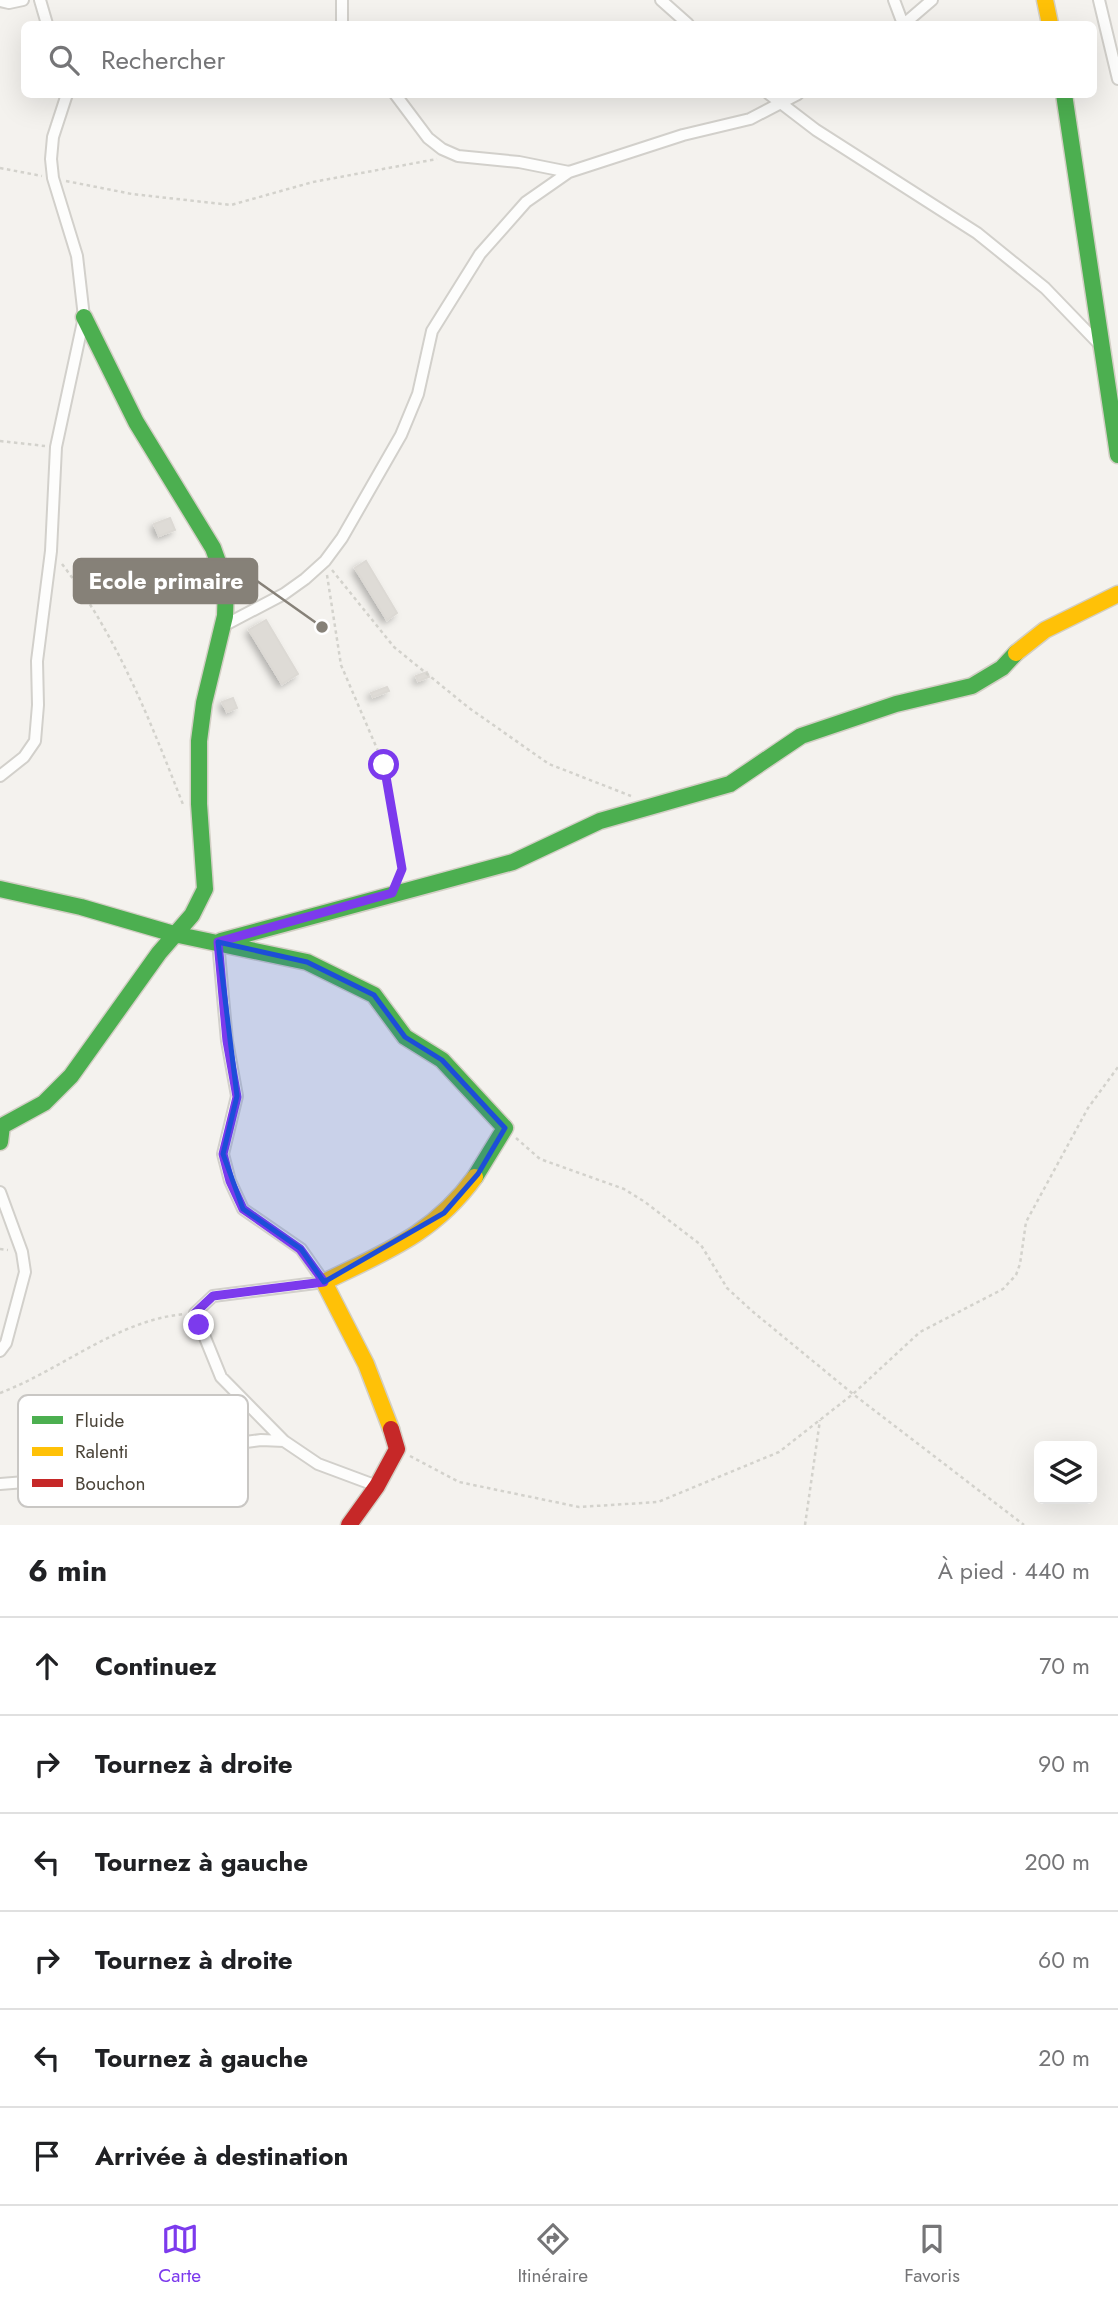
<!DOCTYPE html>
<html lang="fr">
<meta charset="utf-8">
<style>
:root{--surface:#fff;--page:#f6f6f6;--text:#202124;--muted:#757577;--line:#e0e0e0;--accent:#7c3aed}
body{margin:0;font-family:Jost,sans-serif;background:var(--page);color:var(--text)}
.controls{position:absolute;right:21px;bottom:21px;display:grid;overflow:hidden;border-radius:10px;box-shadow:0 7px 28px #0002}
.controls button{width:63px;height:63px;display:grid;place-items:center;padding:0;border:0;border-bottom:2px solid var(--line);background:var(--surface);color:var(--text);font:35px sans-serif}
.stop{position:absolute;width:21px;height:21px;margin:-16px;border:5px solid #7c3aed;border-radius:50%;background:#fff}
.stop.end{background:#7c3aed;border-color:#fff;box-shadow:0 2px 7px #0008}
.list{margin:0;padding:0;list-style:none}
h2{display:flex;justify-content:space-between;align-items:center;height:91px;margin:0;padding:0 28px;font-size:30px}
h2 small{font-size:23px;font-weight:400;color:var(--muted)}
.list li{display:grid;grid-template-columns:46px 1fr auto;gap:21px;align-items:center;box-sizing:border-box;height:98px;padding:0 28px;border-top:2px solid var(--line)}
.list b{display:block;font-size:26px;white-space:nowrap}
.list em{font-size:23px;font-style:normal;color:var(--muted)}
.icon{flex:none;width:38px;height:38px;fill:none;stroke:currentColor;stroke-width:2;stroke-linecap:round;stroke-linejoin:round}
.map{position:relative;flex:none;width:1118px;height:1525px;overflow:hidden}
.search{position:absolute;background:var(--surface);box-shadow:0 7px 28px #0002;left:21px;right:21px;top:21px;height:77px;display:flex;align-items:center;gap:18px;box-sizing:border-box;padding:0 24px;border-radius:10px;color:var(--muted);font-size:26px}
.sheet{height:679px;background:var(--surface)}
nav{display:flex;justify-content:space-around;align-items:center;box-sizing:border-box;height:98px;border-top:2px solid var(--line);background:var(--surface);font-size:19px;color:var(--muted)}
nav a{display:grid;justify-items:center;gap:4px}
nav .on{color:var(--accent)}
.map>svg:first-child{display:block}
</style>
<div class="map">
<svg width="1118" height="1525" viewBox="0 0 1118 1525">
<defs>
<filter id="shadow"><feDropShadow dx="-3.5" dy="3.5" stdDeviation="3.5" flood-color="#0004"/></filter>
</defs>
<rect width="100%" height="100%" fill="#f4f2ee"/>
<!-- building -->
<path fill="#dedbd6" stroke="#dcd9d4" stroke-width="2" filter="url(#shadow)" d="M170,518L175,530L159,536L154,524Z
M366,561L397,613L387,620L355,568Z
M266,620L298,674L282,684L249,630Z
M427,672L429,677L418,681L416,676Z
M387,687L389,691L373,697L371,693Z
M233,698L237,708L227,712L222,702Z"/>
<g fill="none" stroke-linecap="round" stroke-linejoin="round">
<defs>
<path id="street" d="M40,0L47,24
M661,0L688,24
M894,0L903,24
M1099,0L1118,79
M0,1L9,3L23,0
M342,24V0
M904,24L932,0
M395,94L428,138L442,149L458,156L519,162L569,172
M769,94L816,130L977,233L1045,288L1101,346
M223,626L284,594L305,579L325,561L342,538L401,435L418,394L432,331L480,254L526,202L569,172L683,135L750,119L798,94
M0,776L24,757L35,741L38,705L37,661L51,551L56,447L84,317L77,256L53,178L51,159L53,137L67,94
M218,942L227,1041L237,1096L223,1154L230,1181L243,1209L301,1249L324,1282L213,1296L195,1313L221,1377L284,1441
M0,1192L22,1252L25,1272L6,1343L0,1351
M0,1484L50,1480L147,1451L186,1450L261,1440L284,1441L318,1464L377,1486"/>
<path id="fast" d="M1064,94L1118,455
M0,889L81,907L174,934L307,962L374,995L405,1037L442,1060L505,1128L475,1177
M221,941L513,862L600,821L730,784L801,736L896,704L972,686L1002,668L1016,653
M0,1142L2,1126L44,1103L71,1076L159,953L192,915L205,889L199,804V741L204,703L225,616L226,584L213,548L136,422L84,317"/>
<path id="slow" d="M1045,0L1050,24
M1016,653L1045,630L1118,594
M391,1429L366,1364L324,1282C385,1252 434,1234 475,1177"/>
<path id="jam" d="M349,1525L377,1486L397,1449L391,1429"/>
</defs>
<!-- street casing -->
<use href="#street" stroke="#d2d0cb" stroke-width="14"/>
<!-- fast casing -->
<use href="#fast" stroke="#d3cfc5" stroke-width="19"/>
<!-- slow casing -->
<use href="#slow" stroke="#d3cfc5" stroke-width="19"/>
<!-- jam casing -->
<use href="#jam" stroke="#d3cfc5" stroke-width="19"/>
<!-- path -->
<path stroke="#d3d2cc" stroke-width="2.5" stroke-dasharray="3.5 3.5" stroke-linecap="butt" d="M0,168L42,176
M66,181L132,194L231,205L313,182L437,159
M0,441L45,446
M62,564C118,637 151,723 184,807
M332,570L394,647L469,708L549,764L631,796
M327,575L341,665L384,765L399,838L402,869L398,878
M516,1138L540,1159L624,1189L645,1202L701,1245L727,1288L752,1311L853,1394L1024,1525
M0,1249L8,1250
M0,1393C63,1369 117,1320 185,1314
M410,1456L459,1482L579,1507L658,1502L779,1452L853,1394L920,1332L1003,1289L1016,1275L1020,1264L1026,1222L1088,1108L1118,1067
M805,1525L820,1420"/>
<!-- street -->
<use href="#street" stroke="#fdfdfc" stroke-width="10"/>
<!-- fast -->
<use href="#fast" stroke="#4caf50" stroke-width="16"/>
<!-- slow -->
<use href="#slow" stroke="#ffc107" stroke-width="16"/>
<!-- jam -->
<use href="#jam" stroke="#c62828" stroke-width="16"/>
</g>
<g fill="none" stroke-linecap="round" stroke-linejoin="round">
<!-- route -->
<path stroke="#7c3aed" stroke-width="9" d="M199,1325L195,1313L213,1296L324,1282L300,1249L243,1209L230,1181L223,1154L237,1097L227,1041L218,942L392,893L402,869L384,765"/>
</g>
<!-- marked area -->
<path fill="#1d4ed8" fill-opacity="0.2" stroke="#1d4ed8" stroke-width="5" stroke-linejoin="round" d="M218,942L307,962L374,995L405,1037L442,1060L505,1128L478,1174L444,1213L324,1282L301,1249L243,1209L223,1154L237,1096Z"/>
<!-- legend -->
<rect x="18" y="1395" width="230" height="112" rx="10" fill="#fff" stroke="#c9c7c4" stroke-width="2"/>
<rect x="32" y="1416" width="31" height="8" fill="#4caf50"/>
<rect x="32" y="1447" width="31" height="9" fill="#ffc107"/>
<rect x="32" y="1479" width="31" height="8" fill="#c62828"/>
<g font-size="19" fill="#4b4439">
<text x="75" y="1427">Fluide</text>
<text x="75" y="1458">Ralenti</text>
<text x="75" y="1490">Bouchon</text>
</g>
<!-- callouts -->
<path fill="none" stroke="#868178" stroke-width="2.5" d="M322 627L257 581"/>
<circle fill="#868178" stroke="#fff" stroke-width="2.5" cx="322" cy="627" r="7"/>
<rect fill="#868178" stroke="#868178" stroke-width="2.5" x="74" y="559" width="183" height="44" rx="7"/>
<g font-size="23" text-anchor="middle" font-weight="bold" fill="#fff">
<text x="166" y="589">Ecole primaire</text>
</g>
</svg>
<div class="controls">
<button><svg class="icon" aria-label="layers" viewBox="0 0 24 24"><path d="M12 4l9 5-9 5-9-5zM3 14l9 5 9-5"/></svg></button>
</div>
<div class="stop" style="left:384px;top:765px"></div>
<div class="stop end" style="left:199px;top:1325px"></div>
<div class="search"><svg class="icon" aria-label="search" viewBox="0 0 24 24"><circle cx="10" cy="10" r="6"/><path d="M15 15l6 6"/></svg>Rechercher</div>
</div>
<section class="sheet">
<h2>6 min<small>À pied · 440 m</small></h2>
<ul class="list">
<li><svg class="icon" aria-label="ahead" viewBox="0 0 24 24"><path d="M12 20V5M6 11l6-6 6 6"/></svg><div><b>Continuez</b></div><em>70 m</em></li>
<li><svg class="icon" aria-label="right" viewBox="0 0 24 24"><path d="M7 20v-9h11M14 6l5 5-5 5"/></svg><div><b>Tournez à droite</b></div><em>90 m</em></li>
<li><svg class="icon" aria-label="left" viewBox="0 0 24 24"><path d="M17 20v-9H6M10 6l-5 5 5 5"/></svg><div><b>Tournez à gauche</b></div><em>200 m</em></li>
<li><svg class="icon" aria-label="right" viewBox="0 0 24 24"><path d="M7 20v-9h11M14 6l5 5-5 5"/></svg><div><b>Tournez à droite</b></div><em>60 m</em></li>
<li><svg class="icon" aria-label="left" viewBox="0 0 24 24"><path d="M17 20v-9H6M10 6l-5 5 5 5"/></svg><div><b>Tournez à gauche</b></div><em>20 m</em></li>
<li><svg class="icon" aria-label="arrive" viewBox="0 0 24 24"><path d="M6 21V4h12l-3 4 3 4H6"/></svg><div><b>Arrivée à destination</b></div></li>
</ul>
</section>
<nav>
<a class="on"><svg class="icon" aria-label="map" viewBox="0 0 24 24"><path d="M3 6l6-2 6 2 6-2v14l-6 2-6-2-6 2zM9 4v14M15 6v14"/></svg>Carte</a>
<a><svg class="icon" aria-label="directions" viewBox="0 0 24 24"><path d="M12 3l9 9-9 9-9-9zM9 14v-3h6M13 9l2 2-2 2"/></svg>Itinéraire</a>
<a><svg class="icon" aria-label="saved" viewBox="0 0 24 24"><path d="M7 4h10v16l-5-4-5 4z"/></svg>Favoris</a>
</nav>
